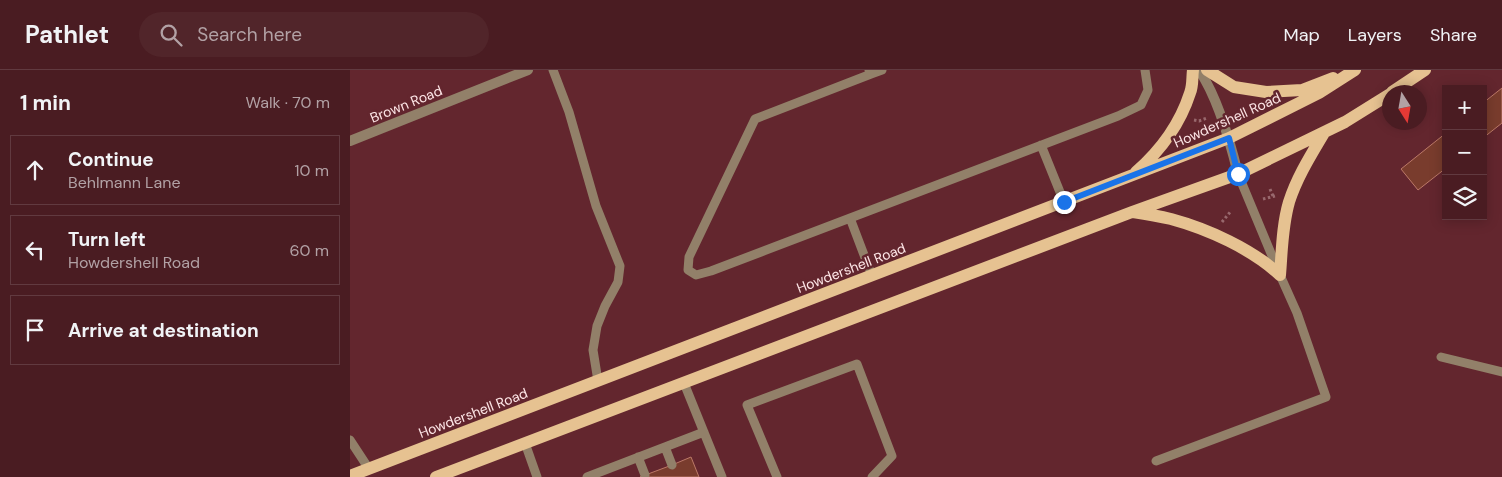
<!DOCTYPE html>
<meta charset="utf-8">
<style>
:root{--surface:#4a1c22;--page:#51252a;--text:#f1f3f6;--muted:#b2a1a5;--line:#613a40}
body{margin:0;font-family:"DM Sans",sans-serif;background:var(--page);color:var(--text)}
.controls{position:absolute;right:15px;top:15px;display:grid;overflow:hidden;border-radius:0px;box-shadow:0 2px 12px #0003}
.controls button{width:45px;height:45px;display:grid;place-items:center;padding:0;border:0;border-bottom:1px solid var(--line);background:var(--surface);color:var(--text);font:25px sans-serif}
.compass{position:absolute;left:1032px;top:15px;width:45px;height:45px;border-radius:50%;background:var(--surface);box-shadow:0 2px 12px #0003;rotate:169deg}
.stop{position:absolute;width:15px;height:15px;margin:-11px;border:4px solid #1a73e8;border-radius:50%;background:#fff}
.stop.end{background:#1a73e8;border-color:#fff;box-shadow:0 1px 5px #0008}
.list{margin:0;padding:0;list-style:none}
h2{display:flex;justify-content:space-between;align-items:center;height:65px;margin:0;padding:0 20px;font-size:21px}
h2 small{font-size:16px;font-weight:400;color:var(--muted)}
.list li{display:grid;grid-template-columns:32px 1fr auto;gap:15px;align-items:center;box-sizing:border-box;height:70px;margin:0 10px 10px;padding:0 10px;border:1px solid var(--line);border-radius:0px}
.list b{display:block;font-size:19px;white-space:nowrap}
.list p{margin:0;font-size:16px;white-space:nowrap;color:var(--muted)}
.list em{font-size:16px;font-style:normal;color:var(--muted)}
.icon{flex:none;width:28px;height:28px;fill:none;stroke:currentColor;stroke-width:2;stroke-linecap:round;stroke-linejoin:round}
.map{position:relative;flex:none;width:1152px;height:407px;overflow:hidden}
header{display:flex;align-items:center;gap:30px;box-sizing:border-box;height:70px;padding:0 25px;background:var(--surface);border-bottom:1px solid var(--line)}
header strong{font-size:24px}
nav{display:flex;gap:28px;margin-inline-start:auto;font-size:18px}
.search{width:350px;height:45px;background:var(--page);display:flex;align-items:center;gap:12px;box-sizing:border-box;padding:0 18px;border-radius:28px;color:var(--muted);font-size:19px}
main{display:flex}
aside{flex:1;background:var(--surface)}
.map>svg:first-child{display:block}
</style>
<header>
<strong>Pathlet</strong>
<div class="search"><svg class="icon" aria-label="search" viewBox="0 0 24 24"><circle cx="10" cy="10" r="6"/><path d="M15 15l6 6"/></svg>Search here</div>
<nav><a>Map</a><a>Layers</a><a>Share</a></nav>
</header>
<main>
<aside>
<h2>1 min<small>Walk · 70 m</small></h2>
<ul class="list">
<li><svg class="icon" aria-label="ahead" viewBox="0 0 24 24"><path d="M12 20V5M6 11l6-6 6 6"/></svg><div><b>Continue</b><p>Behlmann Lane</p></div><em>10 m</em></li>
<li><svg class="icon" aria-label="left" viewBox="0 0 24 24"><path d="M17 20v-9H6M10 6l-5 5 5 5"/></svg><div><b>Turn left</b><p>Howdershell Road</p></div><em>60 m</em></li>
<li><svg class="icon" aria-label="arrive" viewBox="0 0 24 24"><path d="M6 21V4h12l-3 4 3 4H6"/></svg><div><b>Arrive at destination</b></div></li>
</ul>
</aside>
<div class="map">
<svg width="1152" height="407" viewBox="0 0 1152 407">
<rect width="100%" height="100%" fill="#63262e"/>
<!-- building -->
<path fill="#793c2d" stroke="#bc7968" d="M1152,18V53L1133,68V33Z
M1096,63V98L1068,120L1051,99Z
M341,387L349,407H290L322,395Z"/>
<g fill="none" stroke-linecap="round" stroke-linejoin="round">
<!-- path -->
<path stroke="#98686d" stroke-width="3" stroke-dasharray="2.5 2.5" stroke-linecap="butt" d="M844,50L849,51L857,48
M920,119L923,126
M913,129L925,126
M872,152L881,141"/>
<!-- service -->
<path stroke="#928069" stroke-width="9" d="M203,0L219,42L246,136L270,196L268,212L255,236L247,256L243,280L248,311
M519,0L521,4L405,49L339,187L338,200L346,205L361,201L768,46L791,35L798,20L795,0
M521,4L532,0
M691,75L714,132
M500,148L522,206
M1091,287L1152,302
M334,313L372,407
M0,370L19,399
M175,373L187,407
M315,377L322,395
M288,387L295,405
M806,391L976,327L947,243L930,205L888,104
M237,407L354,362
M427,407L397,335L507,294L542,386L522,407"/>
<!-- minor -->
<path stroke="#928069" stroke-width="10" d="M849,0C868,28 880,71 888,104"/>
<!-- tertiary -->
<path stroke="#928069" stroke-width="10" d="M0,71L178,0"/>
<!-- primary -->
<path stroke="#e6c291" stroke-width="12" d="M857,0L884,17L916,22L952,20L983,8
M1042,22L1075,0
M786,102C810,81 830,54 840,23C843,16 842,7 843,0
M783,142C796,144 808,146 821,149C858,159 902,179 930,205
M930,205C932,181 932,156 939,132C947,107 961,85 974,63
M0,406L879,68L969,23L1005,0
M86,407L782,142L888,104L995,52L1040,24"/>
</g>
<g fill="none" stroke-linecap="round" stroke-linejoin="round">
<!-- route -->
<path stroke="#1a73e8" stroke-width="6" d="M714,132L879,68L888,104"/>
</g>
<g text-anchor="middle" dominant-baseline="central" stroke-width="5" stroke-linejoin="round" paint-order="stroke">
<!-- street labels -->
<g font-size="14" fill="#fee6e7" stroke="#63262e">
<text transform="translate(56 34) rotate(-22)">Brown Road</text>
<text transform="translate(877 50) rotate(-24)">Howdershell Road</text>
<text transform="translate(501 198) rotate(-21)">Howdershell Road</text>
<text transform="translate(123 343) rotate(-21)">Howdershell Road</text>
</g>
</g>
</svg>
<div class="controls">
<button>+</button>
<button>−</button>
<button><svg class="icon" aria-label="layers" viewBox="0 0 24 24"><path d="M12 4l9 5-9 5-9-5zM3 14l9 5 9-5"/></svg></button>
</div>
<svg class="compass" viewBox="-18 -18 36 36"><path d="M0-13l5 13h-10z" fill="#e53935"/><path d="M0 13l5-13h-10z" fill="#b2a1a5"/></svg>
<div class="stop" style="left:888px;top:104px"></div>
<div class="stop end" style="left:714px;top:132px"></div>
</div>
</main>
